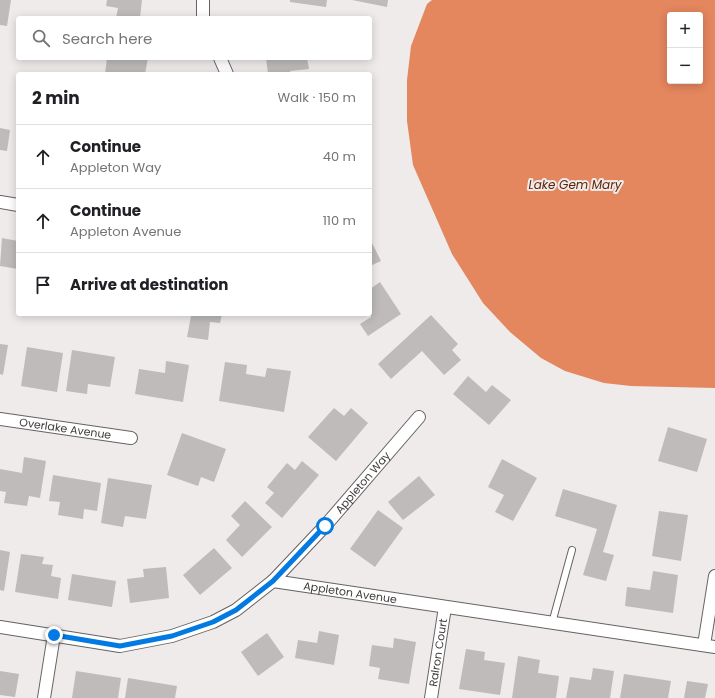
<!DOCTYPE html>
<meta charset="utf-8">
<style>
:root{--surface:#fff;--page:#f6f6f6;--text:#202124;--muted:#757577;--line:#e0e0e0}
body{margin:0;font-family:Poppins,sans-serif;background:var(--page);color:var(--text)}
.controls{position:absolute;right:12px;top:12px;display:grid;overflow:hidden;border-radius:4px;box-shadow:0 2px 10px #0003}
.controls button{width:36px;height:36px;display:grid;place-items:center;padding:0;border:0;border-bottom:1px solid var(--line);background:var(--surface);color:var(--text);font:20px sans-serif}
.stop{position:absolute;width:12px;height:12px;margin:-9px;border:3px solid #037ae1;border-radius:50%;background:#fff}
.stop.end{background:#037ae1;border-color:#fff;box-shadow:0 1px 4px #0008}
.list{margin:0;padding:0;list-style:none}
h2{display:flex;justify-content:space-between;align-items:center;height:52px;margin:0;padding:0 16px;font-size:17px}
h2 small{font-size:13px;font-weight:400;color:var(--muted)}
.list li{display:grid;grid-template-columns:26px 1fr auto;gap:12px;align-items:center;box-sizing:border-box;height:64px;padding:0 16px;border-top:1px solid var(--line)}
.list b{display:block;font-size:15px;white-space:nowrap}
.list p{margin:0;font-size:13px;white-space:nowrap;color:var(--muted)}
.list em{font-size:13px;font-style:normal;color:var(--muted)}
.icon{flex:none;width:22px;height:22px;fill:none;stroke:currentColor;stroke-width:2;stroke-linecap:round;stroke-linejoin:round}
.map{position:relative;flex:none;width:715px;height:698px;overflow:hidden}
.search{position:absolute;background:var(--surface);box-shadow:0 2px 10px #0003;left:16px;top:16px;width:356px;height:44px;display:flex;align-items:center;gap:10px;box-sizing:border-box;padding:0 14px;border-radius:4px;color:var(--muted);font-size:15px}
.panel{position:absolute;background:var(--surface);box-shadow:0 2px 10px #0003;left:16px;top:72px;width:356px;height:244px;border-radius:4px}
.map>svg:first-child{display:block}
</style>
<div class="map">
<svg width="715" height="698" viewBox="0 0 715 698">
<rect width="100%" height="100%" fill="#eeebea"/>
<!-- water -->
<path fill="#e4865e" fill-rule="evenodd" d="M432,0H715V388L631,386L604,383L565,371L541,358L510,332L483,303L452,254L413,165L407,121V80L411,46L427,4ZM670,15H700V81H670Z"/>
<!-- building -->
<path fill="#bebbba" d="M0,0H11L7,26L0,25Z
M107,0H142L140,18H116L118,8L106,6Z
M290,0H327L326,7L290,2Z
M352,0H388L387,7Z
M107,58H148L145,74H105Z
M266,58H307L309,69L290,71L291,74H268Z
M0,128L10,130L7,151L0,150Z
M2,238L18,241V269L0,266Z
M370,239L381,261L370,266Z
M380,282L401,314L368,336L360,324L371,317L370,289Z
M185,314H222L220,323L210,322L208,340L187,337L191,316Z
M431,315L458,344L452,350L461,360L444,375L422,351L391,379L378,364Z
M0,344L8,345L3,375L0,374Z
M27,347L63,353L57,392L21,386Z
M72,350L115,357L110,387L88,384L87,394L66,391Z
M166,361L189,365L183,402L135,394L139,369L165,373Z
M225,362L247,365L246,374L265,377L267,368L291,371L284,412L219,401Z
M468,376L486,392L492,385L511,400L489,425L453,394Z
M334,408L344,416L351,408L368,423L336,461L308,437Z
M668,427L707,439L697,472L658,461Z
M182,433L226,449L214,482L201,477L198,486L167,475Z
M24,457L46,461L40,498L29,496L27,506L4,503L6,492L0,491V469L22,473Z
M502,459L537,478L513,521L495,512L504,495L488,487Z
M302,461L319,475L282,518L265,503L274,493L267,487L287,463L295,470Z
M53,475L101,483L97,511L84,509L83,519L58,515L60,502L49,501Z
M419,476L435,495L403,520L388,502Z
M108,478L152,485L146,519L125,516L123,527L101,523Z
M563,489L617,505L603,552L614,555L606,581L583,575L597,529L555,516Z
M245,501L272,527L242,557L226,540L240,525L231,516Z
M378,510L403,528L375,567L350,549Z
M659,511L688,515L681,561L652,556Z
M214,548L232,568L200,595L183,575Z
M0,550L10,552L4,591L0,590Z
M21,554L44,557L42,564L53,565L51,576L61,578L58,599L15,592Z
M166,567L169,598L130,603L127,579L144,577L143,569Z
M653,571L678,575L673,613L625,606L627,587L650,590Z
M72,574L116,581L112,607L68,600Z
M319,631L339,635L334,665L295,658L298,640L317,643Z
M267,633L284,657L258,676L241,652Z
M394,638L416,642L409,684L378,679L380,668L369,666L372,645L393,648Z
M466,649L485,652L484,660L505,663L500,695L459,689Z
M518,656L540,660L538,673L559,676L556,698H512Z
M593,668L614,671L610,698H566L570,677L591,680Z
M0,671L19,674L15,697L0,695Z
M76,671L121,678L118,698H72Z
M624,674L671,681L668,698H620Z
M128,678L177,686L175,698H125Z
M687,681L708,684L705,698H684Z"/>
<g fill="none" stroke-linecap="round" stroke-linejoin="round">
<defs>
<path id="lane" d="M552,623L572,550"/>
<g id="street">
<path d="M203,0V18"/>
<path d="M220,58L227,74"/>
<path d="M0,202L18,205"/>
<path id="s1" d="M0,419L131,438"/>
<path id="s2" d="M273,581L715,647"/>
<path id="s3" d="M0,627L120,646L172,636L213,622L236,610L273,581L325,526L419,417"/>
<path d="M704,645L715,576"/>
<path d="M44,698L54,635"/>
<path id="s4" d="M431,698L445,607"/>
</g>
</defs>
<!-- lane casing -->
<use href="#lane" stroke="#656261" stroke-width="8"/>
<!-- street casing -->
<use href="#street" stroke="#656261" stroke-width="14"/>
<!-- lane -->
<use href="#lane" stroke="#fff" stroke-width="6"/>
<!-- street -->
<use href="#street" stroke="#fff" stroke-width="12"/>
</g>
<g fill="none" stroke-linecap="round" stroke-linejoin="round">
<!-- route -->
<path stroke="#037ae1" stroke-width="5" d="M54,635L120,646L172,636L213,622L236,610L273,581L325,526"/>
</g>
<g text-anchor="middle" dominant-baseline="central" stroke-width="4" stroke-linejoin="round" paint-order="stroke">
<!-- street labels -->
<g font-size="11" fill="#3d3c3b" stroke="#eeebea">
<text stroke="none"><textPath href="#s1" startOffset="66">Overlake Avenue</textPath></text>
<text stroke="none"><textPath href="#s3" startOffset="424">Appleton Way</textPath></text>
<text stroke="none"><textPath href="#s2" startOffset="78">Appleton Avenue</textPath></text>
<text stroke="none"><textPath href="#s4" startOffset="46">Ralron Court</textPath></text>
</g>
<!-- water labels -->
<g font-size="12" font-style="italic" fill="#5f2406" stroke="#eeebea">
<text x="575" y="184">Lake Gem Mary</text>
</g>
</g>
</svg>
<div class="controls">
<button>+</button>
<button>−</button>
</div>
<div class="stop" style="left:325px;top:526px"></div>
<div class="stop end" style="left:54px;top:635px"></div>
<div class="search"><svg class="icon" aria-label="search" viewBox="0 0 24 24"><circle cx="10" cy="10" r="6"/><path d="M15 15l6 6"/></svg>Search here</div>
<section class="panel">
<h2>2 min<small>Walk · 150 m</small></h2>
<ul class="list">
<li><svg class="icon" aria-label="ahead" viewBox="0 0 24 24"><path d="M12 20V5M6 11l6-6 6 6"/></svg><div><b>Continue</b><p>Appleton Way</p></div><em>40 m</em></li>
<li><svg class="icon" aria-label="ahead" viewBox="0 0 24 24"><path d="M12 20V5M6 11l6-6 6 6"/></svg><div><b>Continue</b><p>Appleton Avenue</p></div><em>110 m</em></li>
<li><svg class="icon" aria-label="arrive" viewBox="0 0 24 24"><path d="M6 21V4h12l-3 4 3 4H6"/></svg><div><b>Arrive at destination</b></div></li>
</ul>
</section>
</div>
